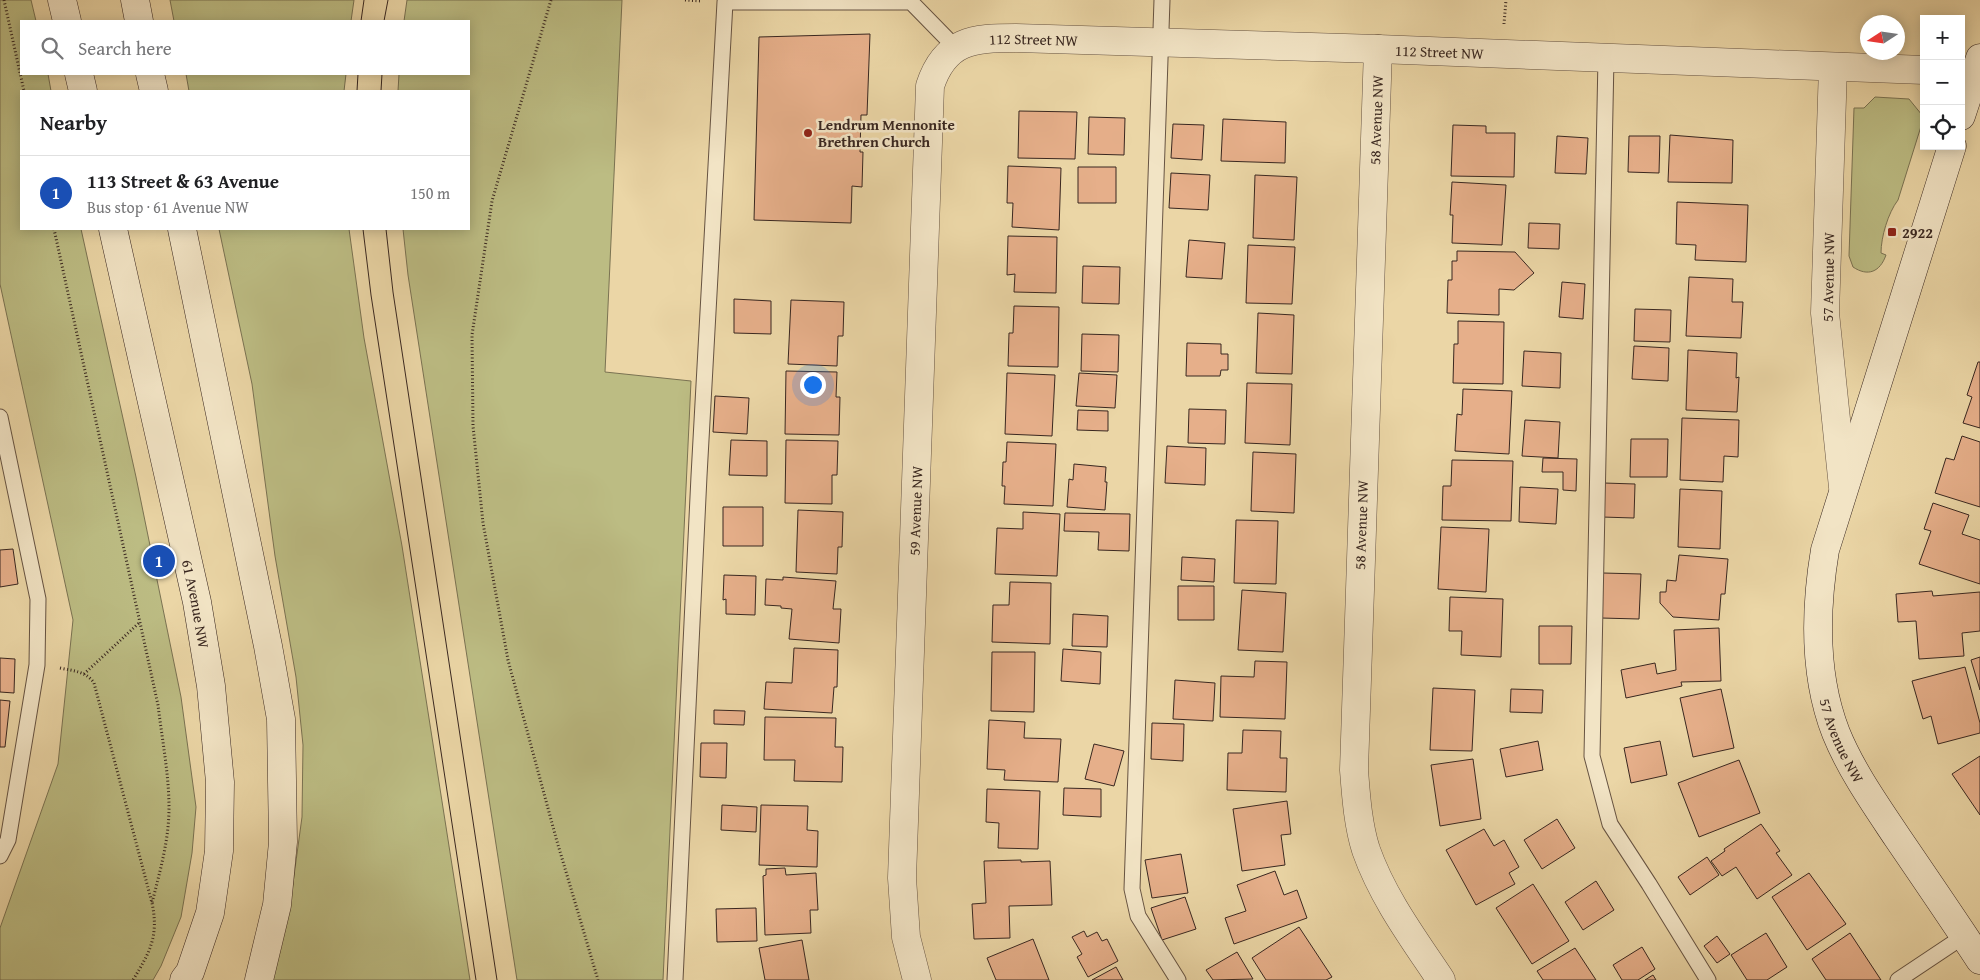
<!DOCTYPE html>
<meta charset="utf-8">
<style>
:root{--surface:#fff;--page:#f2f2f2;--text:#202124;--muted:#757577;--line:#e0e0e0;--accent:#8f2418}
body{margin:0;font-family:"Gentium Book Plus",serif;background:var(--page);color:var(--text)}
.controls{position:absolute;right:15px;top:15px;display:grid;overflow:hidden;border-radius:0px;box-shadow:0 2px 12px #0003}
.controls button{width:45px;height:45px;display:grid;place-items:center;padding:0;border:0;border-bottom:1px solid var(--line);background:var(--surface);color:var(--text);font:25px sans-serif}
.compass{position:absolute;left:1860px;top:15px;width:45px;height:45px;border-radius:50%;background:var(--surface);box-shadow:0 2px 12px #0003;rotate:258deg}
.you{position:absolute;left:812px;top:384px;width:18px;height:18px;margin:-12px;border:4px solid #fff;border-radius:50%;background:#1a73e8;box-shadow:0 0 0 8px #1a73e833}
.badge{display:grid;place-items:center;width:32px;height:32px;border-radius:50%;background:var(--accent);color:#fff;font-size:16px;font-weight:700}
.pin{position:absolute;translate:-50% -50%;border:2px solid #fff;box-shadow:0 1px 5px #0006}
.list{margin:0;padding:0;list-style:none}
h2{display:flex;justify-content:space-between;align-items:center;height:65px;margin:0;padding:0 20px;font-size:21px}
h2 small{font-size:16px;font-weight:400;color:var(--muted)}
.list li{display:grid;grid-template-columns:32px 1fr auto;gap:15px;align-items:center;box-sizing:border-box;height:75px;padding:0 20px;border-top:1px solid var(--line)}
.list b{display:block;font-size:19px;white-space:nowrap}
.list p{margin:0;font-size:16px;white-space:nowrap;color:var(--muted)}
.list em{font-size:16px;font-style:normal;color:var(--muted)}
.icon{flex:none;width:28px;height:28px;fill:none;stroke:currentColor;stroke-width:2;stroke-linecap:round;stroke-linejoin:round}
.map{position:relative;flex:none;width:1980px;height:980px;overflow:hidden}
.search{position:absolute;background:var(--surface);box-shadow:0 2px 12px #0003;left:20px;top:20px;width:450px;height:55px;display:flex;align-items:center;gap:12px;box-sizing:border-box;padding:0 18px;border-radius:0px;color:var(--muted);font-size:19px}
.panel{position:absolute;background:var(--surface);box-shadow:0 2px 12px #0003;left:20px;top:90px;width:450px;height:140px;border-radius:0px}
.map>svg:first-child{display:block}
</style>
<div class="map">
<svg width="1980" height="980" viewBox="0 0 1980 980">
<rect width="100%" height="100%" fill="#ebd6a6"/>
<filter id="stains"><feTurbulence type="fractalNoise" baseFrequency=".004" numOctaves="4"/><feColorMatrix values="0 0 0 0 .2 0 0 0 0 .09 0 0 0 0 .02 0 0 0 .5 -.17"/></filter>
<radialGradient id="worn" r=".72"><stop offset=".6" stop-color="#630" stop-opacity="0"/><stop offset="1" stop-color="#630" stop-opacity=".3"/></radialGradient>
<!-- green -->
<path fill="#bcbc83" stroke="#7a7252" d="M0,0H31L36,21H21V74H48L51,91H21V229H81L136,477L181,697L196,807L192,853L181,917L161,966L153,980H0V928L58,764L73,620L0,284Z
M170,0H354L351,21H174Z
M407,0H622L605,372L691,381L663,980H517L408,275L403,229H469V91H398L399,74H469V21H404Z
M186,74H346L344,91H189Z
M1875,97L1909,99L1922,115L1923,120L1898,200C1888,213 1881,237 1881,253L1886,255C1880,272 1868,277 1853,267L1849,256L1854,108H1864Z
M219,229H349L364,338L402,546L470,980H269L291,898L302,817L303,745L296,677L275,556L252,384Z"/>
<!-- building -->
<path fill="#e6af8a" stroke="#392720" d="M870,34L867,115H861L860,152H863L862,187L852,186L851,223L754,220L759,37Z
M1019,111L1077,112L1075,159L1018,158Z
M1089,117L1125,118L1124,155L1088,154Z
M1223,119L1286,122L1285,163L1221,161Z
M1173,124L1204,125L1202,160L1171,158Z
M1453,125L1486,126V133H1515L1514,177L1451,176Z
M1670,135L1733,140L1732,183L1668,182Z
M1557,136L1588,138L1586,174L1555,173Z
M1629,136H1660L1659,173L1628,172Z
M1008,166L1061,168L1059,230L1012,227L1013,203H1007Z
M1078,167H1116V203H1078Z
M1171,173L1210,175L1208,210L1169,208Z
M1255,175L1297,177L1294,240L1253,238Z
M1452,182L1506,185L1502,245L1452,243L1453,215H1450Z
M1677,202L1748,205L1746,262L1695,260L1696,245L1676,244Z
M1529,223L1560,224L1559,249L1528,248Z
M1008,236L1057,237L1056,293L1014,292L1015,274L1007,275Z
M1189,240L1225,243L1222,279L1186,277Z
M1248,245L1295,247L1292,304L1246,303Z
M1457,251L1515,252L1534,273L1514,290L1499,289V315L1447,313L1448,280H1452V261H1457Z
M1083,266L1120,267L1119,304L1082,303Z
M1689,277L1733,279L1732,302H1743L1741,338L1686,336Z
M1562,282L1585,284L1583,319L1559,317Z
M734,299L771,301V334L734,333Z
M791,300L844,302L843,336H838L837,366L788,364Z
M1014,306L1059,307L1058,367L1008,366L1009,333H1013Z
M1635,309L1671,310L1670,342L1634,341Z
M1258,313L1294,315L1292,374L1256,373Z
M1458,321L1504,322L1503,384L1453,383L1454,344H1458Z
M1082,334L1119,335L1118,372L1081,371Z
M1187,343L1221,344V354H1228V370H1221L1220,376H1186Z
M1634,346L1669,348L1668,381L1632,379Z
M1688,350L1737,353L1736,378L1739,377L1737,412L1686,410Z
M1524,351L1561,353L1560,388L1522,386Z
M1978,362H1980V428L1963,423L1972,397L1967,395Z
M786,371L837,372L836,397H840L839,435L785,434Z
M1007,373L1055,375L1052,436L1005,434Z
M1079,373L1117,375L1115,408L1076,406Z
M1247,383L1292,384L1290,445L1245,443Z
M1463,389L1512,391L1509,454L1455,451L1457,414L1462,415Z
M715,396L749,398L747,434L713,432Z
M1189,409L1226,410L1225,444L1188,443Z
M1078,410L1108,411V431L1077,430Z
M1682,418L1739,420L1738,457L1724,456L1723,482L1680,480Z
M1525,420L1560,422L1558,458L1522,456Z
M1962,436L1980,442V507L1935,493L1946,458L1954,460Z
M1631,439H1668L1667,477H1630Z
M731,440L767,441V476L729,475Z
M786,440L838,441L837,475H832V504L785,503Z
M1007,442L1056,444L1053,506L1004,504L1005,486H1002L1003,462H1006Z
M1167,446L1206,448L1205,485L1165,483Z
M1253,452L1296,454L1294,513L1251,511Z
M1543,458L1577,459L1576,491L1563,490V472H1542Z
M1452,460L1513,461L1511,521L1442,520L1443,486H1451Z
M1074,464L1106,467L1105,482H1107L1105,510L1067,507L1069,479L1073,480Z
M1604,483L1635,484L1634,518L1602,517Z
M1520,487L1558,489L1556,524L1519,522Z
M1680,489L1722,491L1720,549L1678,547Z
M1933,503L1969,515L1962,534L1980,540V584L1919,564L1931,531L1924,529Z
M723,507H763V546H723Z
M798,510L843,512L842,547H838L837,574L796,572Z
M1023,512L1060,514L1057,576L995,574L997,528L1023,529Z
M1065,513L1130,514L1129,551L1098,550L1099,532L1064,531Z
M1236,520L1278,521L1276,584L1234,583Z
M1441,527L1489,529L1486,592L1438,589Z
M13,549L18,584L0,587V550Z
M1679,555L1728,559L1725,594H1721L1719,620L1673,617L1660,603V592H1666L1667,580L1676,581Z
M1182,557L1215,559L1214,582L1181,580Z
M1603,573L1641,574L1639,619L1601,618Z
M724,575L756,576L755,615L726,614V599L723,600Z
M783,577L836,581L833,609H841L839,643L789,639L792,609L781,608V606L765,605L766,579L783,580Z
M1010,582L1051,583L1050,644L992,642L993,605H1009Z
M1178,586H1214V620H1178Z
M1242,590L1286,593L1283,652L1238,650Z
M1932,591L1933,596L1980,592V631L1962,633L1964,656L1919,659L1916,621L1898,622L1896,594Z
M1450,597L1503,599L1501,657L1461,655L1462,631H1449Z
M1073,614L1108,616L1107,647L1072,646Z
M1539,626H1572L1571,664H1539Z
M1719,628L1721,681L1681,682L1682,686L1626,698L1621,670L1655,663L1657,674L1676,670L1674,630Z
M794,648L838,650L837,687H834L832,713L764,709L766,682L792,683Z
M1063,649L1101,652L1100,684L1061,681Z
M992,652H1035L1034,712L991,711Z
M1980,657V690L1971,660Z
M0,658L15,659L14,693L0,692Z
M1255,661L1287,662L1285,719L1220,717L1221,676L1254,677Z
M1965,667L1980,723V733L1938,744L1931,716L1923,719L1912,681Z
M1175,680L1215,683L1213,721L1173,719Z
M1433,688L1475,690L1472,751L1430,750Z
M1511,689L1543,690L1542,713L1510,712Z
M1721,689L1734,748L1693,757L1680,698Z
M0,700L10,701L5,747H0Z
M714,710L745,711L744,725L714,724Z
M765,717L836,718L835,747H843L842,782L794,781L795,760H764Z
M989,720L1025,722L1024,738L1061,739L1058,782L1004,780L1005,770L987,769Z
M1152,723L1184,724L1183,761L1151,759Z
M1243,730L1281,731L1280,758H1287L1286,792L1227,790L1228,753H1242Z
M1538,741L1543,770L1506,777L1500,749Z
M1660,741L1667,775L1631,783L1624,748Z
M701,743H727L726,778L700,777Z
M1094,744L1124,751L1114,786L1085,779Z
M1980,756V815L1952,774Z
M1473,759L1481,819L1440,826L1431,765Z
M1739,760L1760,813L1699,837L1678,783Z
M1064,788L1101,789V817L1063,815Z
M987,789L1040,791L1038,849L998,848L999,823L986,822Z
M1287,801L1291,834L1281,835L1285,865L1242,871L1233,809Z
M722,805L757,807L756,832L721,830Z
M761,805L808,806L807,830L818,831L817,867L759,865Z
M1557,819L1575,848L1542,869L1524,840Z
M1761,824L1780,851L1776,853L1792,875L1757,899L1736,867L1722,876L1711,861L1725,851L1724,849Z
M1484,829L1494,846L1504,840L1519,867L1509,873L1515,884L1476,905L1446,850Z
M1181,854L1188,893L1152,898L1145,860Z
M1707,857L1719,875L1690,895L1678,877Z
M1021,860V862L1050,861L1052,905L1009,906L1010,938L974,939L972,904L986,903L984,861Z
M785,868L786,875L816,873L818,910H810L811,933L765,935L763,876L766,875V869Z
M1275,871L1284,895L1297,890L1307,918L1234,944L1225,918L1246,911L1237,885Z
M1809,873L1846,924L1807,950L1772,897Z
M1596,881L1614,910L1583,930L1565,902Z
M1533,884L1569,941L1532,964L1496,908Z
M1185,897L1196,929L1162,940L1151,908Z
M756,908L757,941L717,942L716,909Z
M1299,927L1332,977L1326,980H1266L1252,958Z
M1084,931L1087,937L1097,932L1102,941L1107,939L1118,961L1088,977L1077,957L1082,954L1072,937Z
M1766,933L1787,967L1767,980H1747L1731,955Z
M1850,933L1881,980H1826L1812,959Z
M1717,936L1730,954L1717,963L1704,946Z
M1033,939L1049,980H996L987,958Z
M802,940L809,980H765L759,948Z
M1642,947L1655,969L1638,980H1622L1613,965Z
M1575,948L1596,980H1543L1537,971Z
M1237,952L1253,979L1213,980L1206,970Z
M1116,967L1123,980H1092Z
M1653,975L1656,980H1645Z"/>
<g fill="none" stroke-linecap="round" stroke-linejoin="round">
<defs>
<path id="lane" d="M1162,0L1132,889L1138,916L1178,980
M1606,58L1592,756L1610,824L1649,884L1708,980
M0,417L38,599L37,665L8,840L0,856
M675,980L699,476L725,2H911L955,47
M1898,980L1964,936"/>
<g id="street">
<path d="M1378,49L1354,770C1356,796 1358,825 1366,850C1383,898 1413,938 1441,980"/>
<path d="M1833,67L1825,313L1843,487"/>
<path id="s1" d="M917,980L906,937L902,878L930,86C945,40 973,38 1016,38L1378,49L1924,70"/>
</g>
<g id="secondary">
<path d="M62,0L67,21"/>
<path d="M135,0L139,21"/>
<path d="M79,74L83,91"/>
<path d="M150,74L154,91"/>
<path d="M1961,116L1980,58"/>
<path id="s2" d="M1952,146L1825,550C1815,610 1813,674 1836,733C1851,770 1875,804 1897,837C1925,878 1953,919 1980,960"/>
<path id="s3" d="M113,229L197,602L211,686L220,782L219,851L210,913L190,972L184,980"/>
<path d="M182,229L268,646L281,719L283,842L277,905L259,980"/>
</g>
</defs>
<!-- lane casing -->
<use href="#lane" stroke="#665342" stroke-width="17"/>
<!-- street casing -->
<use href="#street" stroke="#665342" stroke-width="29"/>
<!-- secondary casing -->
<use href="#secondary" stroke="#392720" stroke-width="29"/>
<!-- path -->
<path stroke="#392720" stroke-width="3" stroke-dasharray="1 2.5" stroke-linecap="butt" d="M4,0L24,91
M551,0L492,201L472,335L473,426L483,523L508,660L556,838L598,980
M685,0L702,1
M1504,24L1506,0
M54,229L158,705C162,739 169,774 169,808C169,840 160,871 152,903
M60,668C73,671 86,671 94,683L152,903C159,936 150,952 133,980
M84,674L140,622"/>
<!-- lane -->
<use href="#lane" stroke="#f2e4c5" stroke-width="15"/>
<!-- street -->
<use href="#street" stroke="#f2e4c5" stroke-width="28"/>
<!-- secondary -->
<use href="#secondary" stroke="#f2e4c5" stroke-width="28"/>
<!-- tram -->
<path stroke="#392720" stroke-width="1" d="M361,21L364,0
M384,21L388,0
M357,91L358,74
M381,91L382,74
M363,229L371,295L476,980
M386,229L393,292L497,980"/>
</g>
<!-- markers -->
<g fill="#8f2418" stroke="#f2e4c5" stroke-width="2">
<circle cx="808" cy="133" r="5"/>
<rect x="1887" y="227" width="10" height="10" rx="2.5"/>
</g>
<g text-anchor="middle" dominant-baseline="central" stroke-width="5" stroke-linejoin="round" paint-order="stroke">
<!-- street labels -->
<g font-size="15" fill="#392720" stroke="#f2e4c5">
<text stroke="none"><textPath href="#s1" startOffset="1022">112 Street NW</textPath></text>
<text stroke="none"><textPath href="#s1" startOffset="1428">112 Street NW</textPath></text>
<text transform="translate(1376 120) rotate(-88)">58 Avenue NW</text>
<text transform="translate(1828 277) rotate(-89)">57 Avenue NW</text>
<text stroke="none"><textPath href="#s1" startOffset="471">59 Avenue NW</textPath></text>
<text transform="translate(1361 525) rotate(-88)">58 Avenue NW</text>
<text stroke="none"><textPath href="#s3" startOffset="384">61 Avenue NW</textPath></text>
<text stroke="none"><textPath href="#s2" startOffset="618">57 Avenue NW</textPath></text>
</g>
<!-- poi labels -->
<g font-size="15" font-weight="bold" fill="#392720" stroke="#f2e4c5" text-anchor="start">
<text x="818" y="124">Lendrum Mennonite<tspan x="818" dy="17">Brethren Church</tspan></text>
<text x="1902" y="232">2922</text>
</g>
</g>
<rect width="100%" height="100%" filter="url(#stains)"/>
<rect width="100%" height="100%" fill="url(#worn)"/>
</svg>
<div class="controls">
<button>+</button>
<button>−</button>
<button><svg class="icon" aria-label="locate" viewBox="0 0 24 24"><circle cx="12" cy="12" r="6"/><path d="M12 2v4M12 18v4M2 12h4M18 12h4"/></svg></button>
</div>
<svg class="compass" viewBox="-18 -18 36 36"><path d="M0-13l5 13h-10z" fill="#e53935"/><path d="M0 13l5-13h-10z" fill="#757577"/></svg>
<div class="you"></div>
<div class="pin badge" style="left:159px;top:561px;background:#1a4fb4">1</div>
<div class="search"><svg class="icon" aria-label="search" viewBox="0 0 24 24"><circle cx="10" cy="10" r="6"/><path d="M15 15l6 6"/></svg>Search here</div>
<section class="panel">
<h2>Nearby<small></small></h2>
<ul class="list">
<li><span class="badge" style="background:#1a4fb4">1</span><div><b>113 Street &amp; 63 Avenue</b><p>Bus stop · 61 Avenue NW</p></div><em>150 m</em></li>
</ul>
</section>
</div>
